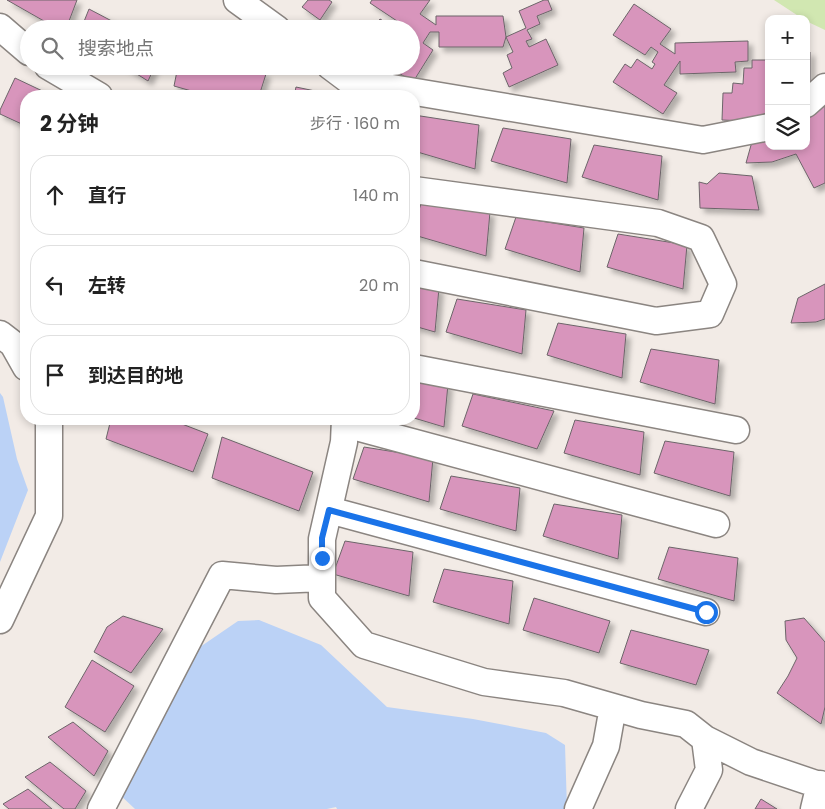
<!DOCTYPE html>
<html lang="zh">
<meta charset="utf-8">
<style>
:root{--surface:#fff;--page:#f6f6f6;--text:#222;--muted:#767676;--line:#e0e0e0}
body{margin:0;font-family:Poppins,"Noto Sans SC",sans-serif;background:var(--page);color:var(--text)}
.controls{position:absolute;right:15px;top:15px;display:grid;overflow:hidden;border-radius:10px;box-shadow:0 2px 8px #0003}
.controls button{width:45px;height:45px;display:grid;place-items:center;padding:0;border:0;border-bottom:1px solid var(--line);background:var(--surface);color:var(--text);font:25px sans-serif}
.stop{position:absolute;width:15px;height:15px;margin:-11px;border:4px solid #1a73e8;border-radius:50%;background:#fff}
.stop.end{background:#1a73e8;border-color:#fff;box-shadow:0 1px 5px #0008}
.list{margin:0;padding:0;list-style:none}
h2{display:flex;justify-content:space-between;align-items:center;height:65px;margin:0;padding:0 20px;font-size:21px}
h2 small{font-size:16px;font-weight:400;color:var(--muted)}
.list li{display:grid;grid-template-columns:32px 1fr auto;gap:15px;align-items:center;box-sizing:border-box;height:80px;margin:0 10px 10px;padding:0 10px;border:1px solid var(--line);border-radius:20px}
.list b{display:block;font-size:19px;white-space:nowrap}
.list em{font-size:16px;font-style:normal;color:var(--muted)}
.icon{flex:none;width:28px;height:28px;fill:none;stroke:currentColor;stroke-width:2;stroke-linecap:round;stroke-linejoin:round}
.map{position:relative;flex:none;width:825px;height:809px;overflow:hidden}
.search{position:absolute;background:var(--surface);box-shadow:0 2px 8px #0003;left:20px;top:20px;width:400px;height:55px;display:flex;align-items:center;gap:12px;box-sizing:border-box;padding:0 18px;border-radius:28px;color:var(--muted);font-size:19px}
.panel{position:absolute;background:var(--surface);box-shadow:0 2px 8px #0003;left:20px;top:90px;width:400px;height:335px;border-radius:20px}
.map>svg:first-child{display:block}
</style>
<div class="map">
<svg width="825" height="809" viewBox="0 0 825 809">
<defs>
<filter id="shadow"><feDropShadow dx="4.5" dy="4.5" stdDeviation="2.5" flood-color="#0004"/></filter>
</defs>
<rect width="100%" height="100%" fill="#f2ebe6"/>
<!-- green -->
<path fill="#d1e7b1" d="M774,0H825V30L806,21V19H803Z"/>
<!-- water -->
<path fill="#bbd2f6" d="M0,393L3,397L17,459L28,490L0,562Z
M259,620L321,645L387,707L473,719L546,733L565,745L567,809H337L336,807L327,809H135L118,793L155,714L200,647L238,621Z"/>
<!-- building -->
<path fill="#d895bc" stroke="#6c6569" filter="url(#shadow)" d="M7,0H77L66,29H58Z
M308,0H329L332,2L320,20L302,7Z
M372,0H430L420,14L436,25V16H503L506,37L503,47H439V32H430L423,43L433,50L413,82L388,66H411V29H409L370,3Z
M544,0H548L552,10L537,16L540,24L527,30L532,39L526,41L529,47L546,39L558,65L509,87L503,73L512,68L507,55L513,52L506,37L526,28L519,11Z
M634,4L671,29L660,44L675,54V43L748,41V61L735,62L736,72L680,74V61L664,85L677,93L663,114L613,82L625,64L631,68L637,59L652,69L655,64L652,62L658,52L651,47L645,55L613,35Z
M89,9L127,29H81Z
M380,19L396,29H373Z
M806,52H810V82H806Z
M752,60H769V81H767L769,122L722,120L723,93H732L733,83L743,84L744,68H752Z
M124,66H155L148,81Z
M178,66H239L266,74L259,96H209L174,86Z
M15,78L53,96H26V126L0,114V110Z
M296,87L339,96H294Z
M825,106V183L814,188L796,154L772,162L746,163L753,138L769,130V146H806V114Z
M414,115L479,125L475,169L414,151Z
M503,128L571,139L567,183L491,161Z
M594,145L662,156L658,200L582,177Z
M719,173L752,176L759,210L700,208L699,182L707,184Z
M422,201L490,212L486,256L414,235V224Z
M516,217L584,228L580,272L505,249Z
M618,234L687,245L683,289L607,267Z
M414,284L439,288L435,332L414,326Z
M825,284V319L816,322L791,323L798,298Z
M457,299L526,310L522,354L446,332Z
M558,323L626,334L622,378L547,355Z
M651,349L719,360L715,404L640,382Z
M414,378L448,384L444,427L414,418Z
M473,394L554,411L537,449L462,426Z
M111,419H169L208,434L193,472L106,439Z
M575,420L644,432L640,475L564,453Z
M222,437L313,472L299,511L212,478Z
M665,441L734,452L730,496L654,473Z
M364,447L433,458L429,502L353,479Z
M451,476L520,488L516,531L440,509Z
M554,504L622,515L618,559L543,536Z
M345,541L413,552L409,596L333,574Z
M669,547L738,558L734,601L658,579Z
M444,569L513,581L509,624L433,602Z
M534,598L610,621L599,653L523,630Z
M123,616L163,629L131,673L94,652L107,627Z
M804,618L825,642V707L821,724L777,693L788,676L797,658L786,640L785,621Z
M631,630L709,650L696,685L620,663Z
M92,660L134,686L105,732L65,707Z
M73,722L108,751L94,776L48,737Z
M50,762L86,791L75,809H64L25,777Z
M28,789L52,809H9L3,804Z
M761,799L777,809H755Z"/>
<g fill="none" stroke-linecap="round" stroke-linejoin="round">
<defs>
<path id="minor" d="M237,0L277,29
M0,27L29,52
M48,66L99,96
M330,66L350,81L703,140L769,127
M806,104L825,87
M414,190L658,223L701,238L723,284L710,314L656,321L414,273
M0,334L13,344L26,367
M414,368L736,430
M345,419L344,442L322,539V598L364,645L484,682L564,693L641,715L686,724L705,739L709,770L689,809
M345,424L716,524
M329,510L706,612
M0,620L49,516V419
M705,739L751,762L825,787
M101,809L222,575L276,580L322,578
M578,809L606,746L613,707
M814,809L820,784"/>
</defs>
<!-- minor casing -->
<use href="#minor" stroke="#8b8581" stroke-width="29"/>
<!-- minor -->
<use href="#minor" stroke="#fff" stroke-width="26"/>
</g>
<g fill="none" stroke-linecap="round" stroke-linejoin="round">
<!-- route -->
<path stroke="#1a73e8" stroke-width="6" d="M322,558V538L329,510L706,612"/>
</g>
</svg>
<div class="controls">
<button>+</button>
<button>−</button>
<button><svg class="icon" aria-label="layers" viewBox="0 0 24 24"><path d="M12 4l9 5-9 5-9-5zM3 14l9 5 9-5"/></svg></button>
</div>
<div class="stop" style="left:706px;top:612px"></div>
<div class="stop end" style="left:322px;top:558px"></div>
<div class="search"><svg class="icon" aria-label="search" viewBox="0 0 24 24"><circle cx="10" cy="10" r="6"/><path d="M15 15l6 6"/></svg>搜索地点</div>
<section class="panel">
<h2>2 分钟<small>步行 · 160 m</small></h2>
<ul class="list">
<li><svg class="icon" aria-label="ahead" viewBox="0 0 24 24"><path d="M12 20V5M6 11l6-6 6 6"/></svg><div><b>直行</b></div><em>140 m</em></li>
<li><svg class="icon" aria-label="left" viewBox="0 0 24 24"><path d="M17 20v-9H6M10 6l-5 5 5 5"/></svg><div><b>左转</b></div><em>20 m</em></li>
<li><svg class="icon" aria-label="arrive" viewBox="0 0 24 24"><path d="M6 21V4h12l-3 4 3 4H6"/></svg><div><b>到达目的地</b></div></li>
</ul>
</section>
</div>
